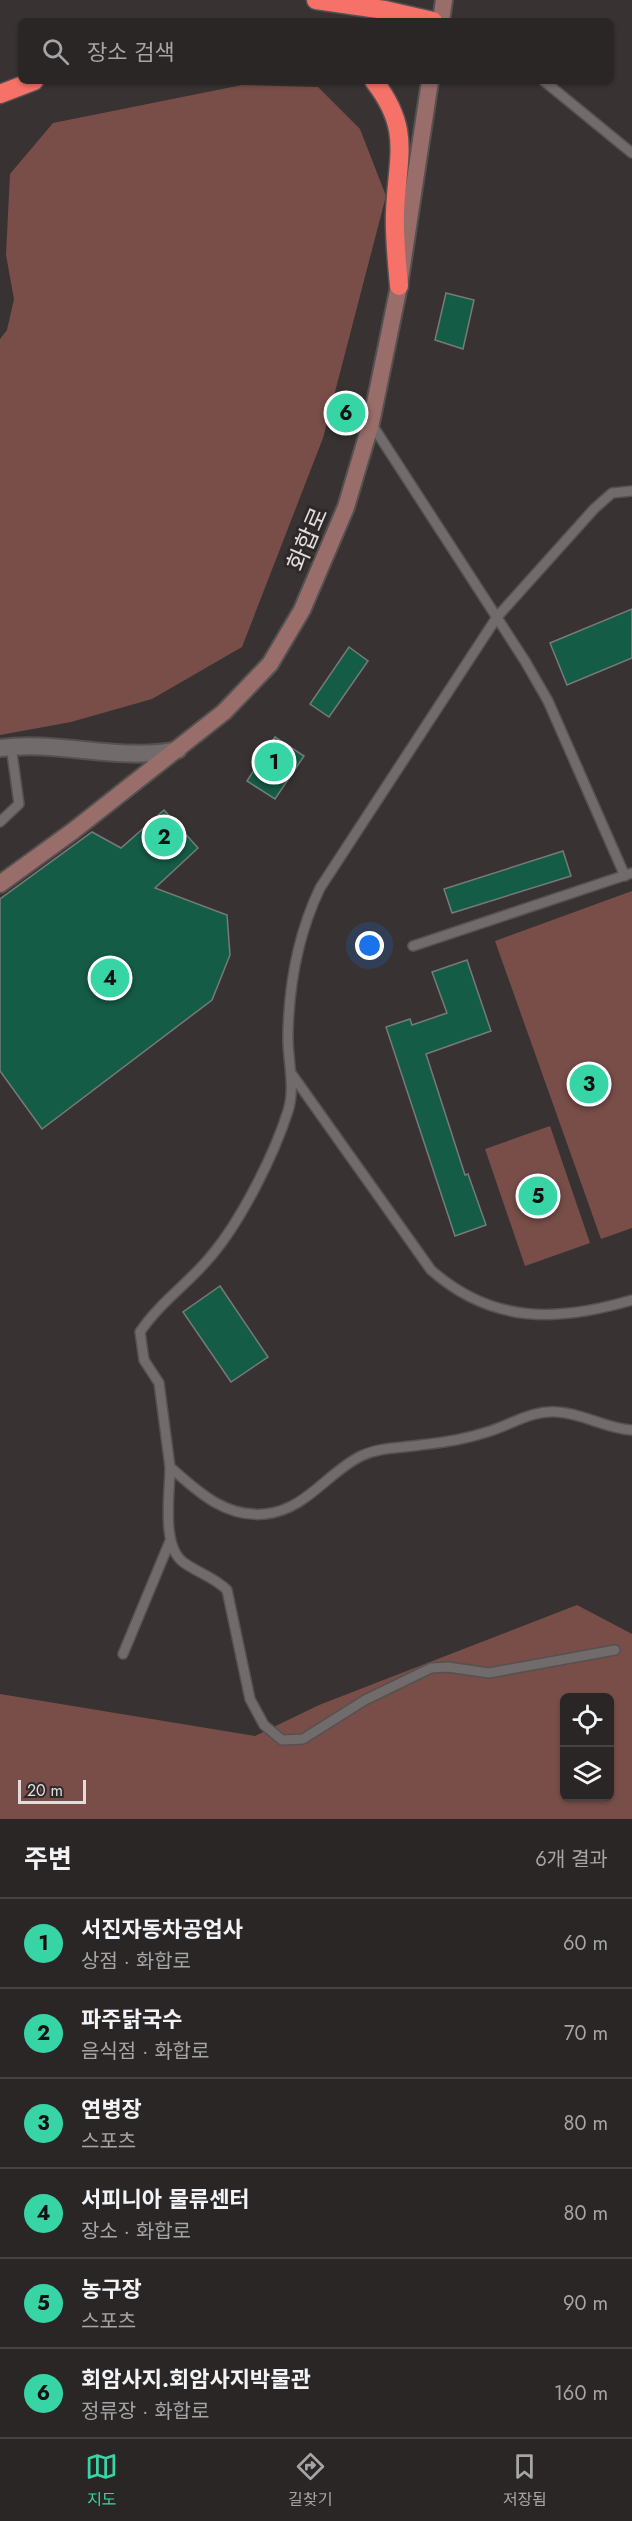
<!DOCTYPE html>
<html lang="ko">
<meta charset="utf-8">
<style>
:root{--surface:#2a2626;--page:#363232;--text:#f1f3f6;--muted:#a5a5a7;--line:#464343;--accent:#37d4a6}
body{margin:0;font-family:Jost,"Noto Sans KR",sans-serif;background:var(--page);color:var(--text)}
.controls{position:absolute;right:18px;bottom:18px;display:grid;overflow:hidden;border-radius:9px;box-shadow:0 2px 4px #0004}
.controls button{width:54px;height:54px;display:grid;place-items:center;padding:0;border:0;border-bottom:2px solid var(--line);background:var(--surface);color:var(--text);font:30px sans-serif}
.scale{position:absolute;left:18px;bottom:15px;width:68px;box-sizing:border-box;padding-left:6px;border:3px solid #e1dddd;border-top:0;font-size:16px;line-height:21px;white-space:nowrap;color:#e1dddd;-webkit-text-stroke:4px #2e2928;paint-order:stroke}
.you{position:absolute;left:370px;top:946px;width:21px;height:21px;margin:-15px;border:4px solid #fff;border-radius:50%;background:#1a73e8;box-shadow:0 0 0 9px #1a73e833}
.badge{display:grid;place-items:center;width:39px;height:39px;border-radius:50%;background:var(--accent);color:#111;font-size:20px;font-weight:700}
.pin{position:absolute;translate:-50% -50%;border:3px solid #fff;box-shadow:0 2px 6px #0006}
.list{margin:0;padding:0;list-style:none}
h2{display:flex;justify-content:space-between;align-items:center;height:78px;margin:0;padding:0 24px;font-size:26px}
h2 small{font-size:20px;font-weight:400;color:var(--muted)}
.list li{display:grid;grid-template-columns:39px 1fr auto;gap:18px;align-items:center;box-sizing:border-box;height:90px;padding:0 24px;border-top:2px solid var(--line)}
.list b{display:block;font-size:22px;white-space:nowrap}
.list p{margin:0;font-size:20px;white-space:nowrap;color:var(--muted)}
.list em{font-size:20px;font-style:normal;color:var(--muted)}
.icon{flex:none;width:33px;height:33px;fill:none;stroke:currentColor;stroke-width:2;stroke-linecap:round;stroke-linejoin:round}
.map{position:relative;flex:none;width:632px;height:1819px;overflow:hidden}
.search{position:absolute;background:var(--surface);box-shadow:0 2px 4px #0004;left:18px;right:18px;top:18px;height:66px;display:flex;align-items:center;gap:15px;box-sizing:border-box;padding:0 21px;border-radius:9px;color:var(--muted);font-size:22px}
.sheet{height:618px;background:var(--surface)}
nav{display:flex;justify-content:space-around;align-items:center;box-sizing:border-box;height:84px;border-top:2px solid var(--line);background:var(--surface);font-size:16px;color:var(--muted)}
nav a{display:grid;justify-items:center;gap:3px}
nav .on{color:var(--accent)}
.map>svg:first-child{display:block}
</style>
<div class="map">
<svg width="632" height="1819" viewBox="0 0 632 1819">
<rect width="100%" height="100%" fill="#383332"/>
<!-- green -->
<path fill="#794e49" fill-rule="evenodd" d="M242,85L318,87L360,129L386,196L323,438L242,647L152,699L71,722L0,735V339L7,330L14,299L6,255L10,174L53,123Z
M632,891V1228L601,1239L495,941Z
M550,1126L590,1243L525,1266L485,1149Z
M577,1605L632,1634V1819H0V1694L255,1736L319,1705ZM564,1698H610V1796H564Z"/>
<!-- building -->
<path fill="#155c47" stroke="#767b79" stroke-width="1.5" d="M446,293L474,300L463,349L435,340Z
M632,609V658L567,685L550,643Z
M349,647L368,661L329,717L310,704Z
M275,737L304,756L275,799L247,781Z
M164,810L198,848L155,888L227,915L230,955L212,1000L42,1129L0,1071V899L92,832L121,848Z
M563,851L571,876L452,913L444,889Z
M467,960L491,1031L426,1054L465,1175L468,1174L486,1225L455,1236L386,1027L410,1019L412,1025L447,1013L432,972Z
M220,1286L268,1357L231,1382L183,1312Z"/>
<g fill="none" stroke-linecap="round" stroke-linejoin="round">
<defs>
<path id="service" d="M544,81L632,153
M371,423L525,661L548,701L625,876
M632,491L612,493L594,509L497,617L320,888C299,932 289,984 288,1034C287,1059 296,1086 288,1111C274,1155 241,1221 211,1256C189,1283 160,1302 140,1332L144,1360L159,1383L170,1467C197,1491 225,1518 265,1514C306,1510 328,1472 361,1456C380,1447 400,1448 420,1445C441,1443 466,1439 487,1432C511,1425 531,1410 557,1412C583,1413 606,1429 632,1430
M0,822L19,804L11,746
M413,946L632,873
M291,1073L431,1270C492,1324 557,1322 632,1300
M170,1467C170,1493 161,1545 183,1562C198,1573 214,1577 227,1590L250,1699L264,1725L282,1740L303,1739L365,1700L431,1668L448,1667L489,1673L615,1650
M123,1654L170,1541"/>
<path id="minor" d="M0,748C60,740 118,762 178,750"/>
<path id="secondary" d="M441,21L444,0
M0,884L73,831L224,712L270,664L302,610L346,507L371,423L399,286L430,81"/>
<path id="motorway" d="M316,0L385,10L433,21
M374,81C412,130 397,156 395,213C394,237 397,262 399,286
M0,94L34,81"/>
</defs>
<!-- service casing -->
<use href="#service" stroke="#555151" stroke-width="12"/>
<!-- minor casing -->
<use href="#minor" stroke="#555151" stroke-width="20"/>
<!-- secondary casing -->
<use href="#secondary" stroke="#555151" stroke-width="20"/>
<!-- motorway casing -->
<use href="#motorway" stroke="#555151" stroke-width="21"/>
<!-- service -->
<use href="#service" stroke="#716b6b" stroke-width="9"/>
<!-- minor -->
<use href="#minor" stroke="#716b6b" stroke-width="16"/>
<!-- secondary -->
<use href="#secondary" stroke="#996d6a" stroke-width="16"/>
<!-- motorway -->
<use href="#motorway" stroke="#f67167" stroke-width="18"/>
</g>
<g text-anchor="middle" dominant-baseline="central" stroke-width="6" stroke-linejoin="round" paint-order="stroke">
<!-- street labels -->
<g font-size="24" fill="#e1dddd" stroke="#2e2928">
<text transform="translate(307 539) rotate(-67)">화합로</text>
</g>
</g>
</svg>
<div class="controls">
<button><svg class="icon" aria-label="locate" viewBox="0 0 24 24"><circle cx="12" cy="12" r="6"/><path d="M12 2v4M12 18v4M2 12h4M18 12h4"/></svg></button>
<button><svg class="icon" aria-label="layers" viewBox="0 0 24 24"><path d="M12 4l9 5-9 5-9-5zM3 14l9 5 9-5"/></svg></button>
</div>
<div class="scale">20 m</div>
<div class="you"></div>
<div class="pin badge" style="left:274px;top:762px">1</div>
<div class="pin badge" style="left:164px;top:837px">2</div>
<div class="pin badge" style="left:589px;top:1084px">3</div>
<div class="pin badge" style="left:110px;top:978px">4</div>
<div class="pin badge" style="left:538px;top:1196px">5</div>
<div class="pin badge" style="left:346px;top:413px">6</div>
<div class="search"><svg class="icon" aria-label="search" viewBox="0 0 24 24"><circle cx="10" cy="10" r="6"/><path d="M15 15l6 6"/></svg>장소 검색</div>
</div>
<section class="sheet">
<h2>주변<small>6개 결과</small></h2>
<ul class="list">
<li><span class="badge">1</span><div><b>서진자동차공업사</b><p>상점 · 화합로</p></div><em>60 m</em></li>
<li><span class="badge">2</span><div><b>파주닭국수</b><p>음식점 · 화합로</p></div><em>70 m</em></li>
<li><span class="badge">3</span><div><b>연병장</b><p>스포츠</p></div><em>80 m</em></li>
<li><span class="badge">4</span><div><b>서피니아 물류센터</b><p>장소 · 화합로</p></div><em>80 m</em></li>
<li><span class="badge">5</span><div><b>농구장</b><p>스포츠</p></div><em>90 m</em></li>
<li><span class="badge">6</span><div><b>회암사지.회암사지박물관</b><p>정류장 · 화합로</p></div><em>160 m</em></li>
</ul>
</section>
<nav>
<a class="on"><svg class="icon" aria-label="map" viewBox="0 0 24 24"><path d="M3 6l6-2 6 2 6-2v14l-6 2-6-2-6 2zM9 4v14M15 6v14"/></svg>지도</a>
<a><svg class="icon" aria-label="directions" viewBox="0 0 24 24"><path d="M12 3l9 9-9 9-9-9zM9 14v-3h6M13 9l2 2-2 2"/></svg>길찾기</a>
<a><svg class="icon" aria-label="saved" viewBox="0 0 24 24"><path d="M7 4h10v16l-5-4-5 4z"/></svg>저장됨</a>
</nav>
